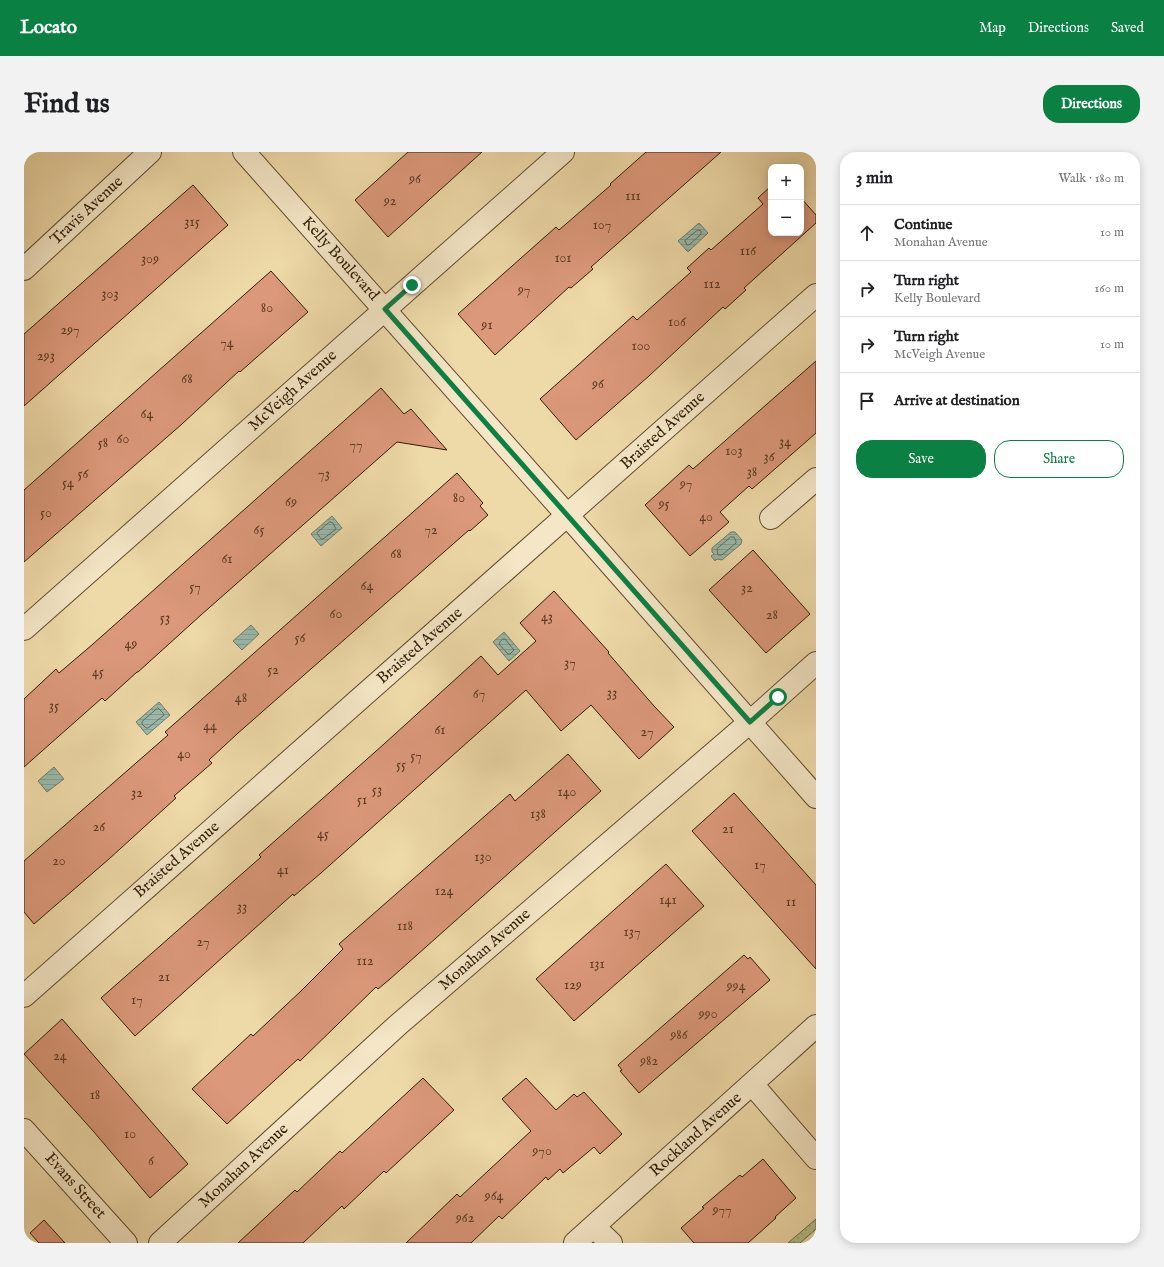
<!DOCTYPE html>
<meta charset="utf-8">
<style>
:root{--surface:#fff;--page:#f2f2f2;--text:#202124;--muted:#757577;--line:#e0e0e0;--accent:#0b8043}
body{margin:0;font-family:"IM FELL English",serif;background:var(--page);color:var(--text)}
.controls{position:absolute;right:12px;top:12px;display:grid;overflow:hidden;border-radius:8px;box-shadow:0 2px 10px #0003}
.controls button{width:36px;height:36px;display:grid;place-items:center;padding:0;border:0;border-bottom:1px solid var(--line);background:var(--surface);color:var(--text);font:20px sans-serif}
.stop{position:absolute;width:12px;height:12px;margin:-9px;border:3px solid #0b8043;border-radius:50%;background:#fff}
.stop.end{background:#0b8043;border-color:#fff;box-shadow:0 1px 4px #0008}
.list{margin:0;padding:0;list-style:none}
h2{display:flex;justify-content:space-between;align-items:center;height:52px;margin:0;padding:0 16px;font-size:17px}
h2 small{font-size:13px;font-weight:400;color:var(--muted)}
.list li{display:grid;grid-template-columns:26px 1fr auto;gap:12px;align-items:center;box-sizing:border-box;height:56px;padding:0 16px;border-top:1px solid var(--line)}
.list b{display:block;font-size:15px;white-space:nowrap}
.list p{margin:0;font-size:13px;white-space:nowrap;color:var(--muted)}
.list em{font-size:13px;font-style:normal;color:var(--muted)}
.actions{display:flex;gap:8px;padding:12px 16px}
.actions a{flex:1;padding:9px 0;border:1px solid var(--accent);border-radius:16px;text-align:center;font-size:14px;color:var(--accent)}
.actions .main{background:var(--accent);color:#fff}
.icon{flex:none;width:22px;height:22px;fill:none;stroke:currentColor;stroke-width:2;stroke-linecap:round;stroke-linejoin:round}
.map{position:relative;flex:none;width:792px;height:1091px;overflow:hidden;border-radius:16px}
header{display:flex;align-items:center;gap:24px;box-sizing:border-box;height:56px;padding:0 20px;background:var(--accent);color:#fff}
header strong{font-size:19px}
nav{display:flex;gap:22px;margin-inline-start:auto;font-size:14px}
.intro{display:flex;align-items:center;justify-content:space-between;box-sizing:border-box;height:96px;padding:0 24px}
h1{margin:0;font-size:28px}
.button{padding:10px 18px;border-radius:16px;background:var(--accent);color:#fff;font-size:14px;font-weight:700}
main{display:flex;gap:24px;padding:0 24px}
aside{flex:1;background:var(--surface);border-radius:16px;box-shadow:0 2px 10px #0003}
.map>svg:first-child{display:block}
</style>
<header>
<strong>Locato</strong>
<nav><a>Map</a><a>Directions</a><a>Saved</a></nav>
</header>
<div class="intro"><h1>Find us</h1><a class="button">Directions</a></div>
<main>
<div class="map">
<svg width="792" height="1091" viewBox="0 0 792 1091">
<defs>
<pattern id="grass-dots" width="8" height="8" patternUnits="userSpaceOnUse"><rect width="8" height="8" fill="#b3c08c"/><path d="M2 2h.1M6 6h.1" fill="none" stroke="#9aa477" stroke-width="1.8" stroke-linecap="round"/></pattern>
<pattern id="water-rules" width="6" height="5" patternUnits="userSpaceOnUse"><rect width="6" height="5" fill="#99baac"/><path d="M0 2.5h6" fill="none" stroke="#849f92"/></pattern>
</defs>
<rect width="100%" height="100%" fill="#eed9a8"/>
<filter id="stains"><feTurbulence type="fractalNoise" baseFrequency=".005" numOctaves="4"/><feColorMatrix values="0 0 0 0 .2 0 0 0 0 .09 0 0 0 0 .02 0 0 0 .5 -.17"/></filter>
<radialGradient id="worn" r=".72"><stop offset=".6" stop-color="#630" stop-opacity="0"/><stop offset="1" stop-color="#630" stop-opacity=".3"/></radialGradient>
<!-- grass -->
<path fill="url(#grass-dots)" stroke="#726e48" d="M792,1067V1077L776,1091H764Z"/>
<!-- water -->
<path fill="url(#water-rules)" stroke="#6f7b69" d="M675,71L684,81L664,100L654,89Z
M308,364L318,376L297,394L287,382Z
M707,380H711L718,388L717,392L698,408L693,407L691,409L687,404L690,402L688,400V396Z
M227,473L235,482L218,498L209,489Z
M480,480L496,499L485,509L469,490Z
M135,550L146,563L123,583L112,570Z
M30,615L40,627L23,640L14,629Z"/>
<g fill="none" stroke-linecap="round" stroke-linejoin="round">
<!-- shore -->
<path stroke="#656b58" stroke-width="1" d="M674,78L677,79V82L665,93H663L661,89Z
M306,370L309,371L312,377L299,387H297L293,381Z
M707,385H710L712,389V391L698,403H694L693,397Z
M479,487H481L490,498L486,502H484L475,492L476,490Z
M134,556L139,561L140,563L124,576H122L118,572V570Z"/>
</g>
<!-- building -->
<path fill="#db987a" stroke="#311c05" d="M384,0H458L364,85L331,48Z
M622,0H697L567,115L569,117L547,136L545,135L471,203L434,162L532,75L535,78L587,33L586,32Z
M169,33L204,73L0,254V182Z
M747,34V81H777V46L792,63V71L720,136L722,138L701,157L699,155L625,224L552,288L516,247L609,164L613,168L667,120L663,116L685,96L687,98L739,52L734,46Z
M247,119L284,160L216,220L215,219L158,272L0,410V338Z
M792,209V281L728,337L725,334L696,360L705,370L666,404L621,353L665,313L669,317Z
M357,236L380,262L387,257L423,298L373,290L177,463L114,520H113L81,549L78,546L0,615V547L32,517L35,521L69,492Z
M433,321L459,351L456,354L464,363L446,379L445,378L213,582L185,608L188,611L150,644L152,646L85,707L10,772L0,760V709L144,583L141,580Z
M729,398L786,462L742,501L685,438Z
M530,439L585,500L584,501L630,554L650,575L615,607L567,553L537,579L502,538L297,721L270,744L269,742L111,884L77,846L237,705L235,703L360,592L457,504L474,523L512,489L496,471Z
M544,602L577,639L366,827L354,837L352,835L276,909L274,907L203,972L168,937L227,882L229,884L277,839L319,797L315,792L486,642L491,649Z
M710,641L792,733V817L668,679Z
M642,712L680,754L550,869L512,827Z
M720,803L724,807L726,805L746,828L615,941L596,919L598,918L594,913Z
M38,867L164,1012L126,1046L70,980L0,902Z
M399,926L430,958L362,1021L360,1019L320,1057L318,1054L279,1091H214L271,1038L273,1040L316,999L318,1001Z
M502,926L532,958L550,942L553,945L560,940L598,982L576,1002L570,995L539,1021L536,1017L524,1028L522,1025L478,1067L475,1064L447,1091H382L433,1042L436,1045L507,979L478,947Z
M739,1007L772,1046L751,1065L752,1066L724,1091H670L657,1076L680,1056L678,1055L716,1023L718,1025Z
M20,1068L41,1091H15L6,1081Z"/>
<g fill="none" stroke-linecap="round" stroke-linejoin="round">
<defs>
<path id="minor" d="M220,0L544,364L792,645
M0,117L126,0
M747,366L792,327
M0,477L539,0
M0,844L792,143
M728,932L792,1006
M0,978L102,1091
M570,1075L587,1091
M136,1091L375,872L726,570L792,511
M551,1091L792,874"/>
</defs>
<!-- minor casing -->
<use href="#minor" stroke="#604b2e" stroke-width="24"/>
<!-- minor -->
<use href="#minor" stroke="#f4e6c6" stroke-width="22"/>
</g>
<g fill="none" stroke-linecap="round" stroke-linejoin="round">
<!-- route -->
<path stroke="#0b8043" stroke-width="5" d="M388,133L361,157L726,570L754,545"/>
</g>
<g text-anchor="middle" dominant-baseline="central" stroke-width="4" stroke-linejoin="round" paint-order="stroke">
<!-- number labels -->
<g font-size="14" fill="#5c3b22">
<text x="391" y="27">96</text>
<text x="609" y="44">111</text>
<text x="366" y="49">92</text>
<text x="168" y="70">315</text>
<text x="578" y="73">107</text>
<text x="724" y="99">116</text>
<text x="539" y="106">101</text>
<text x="126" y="107">309</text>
<text x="688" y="132">112</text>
<text x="500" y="138">97</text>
<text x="86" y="142">303</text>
<text x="243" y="156">80</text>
<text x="653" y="170">106</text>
<text x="463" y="173">91</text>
<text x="46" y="178">297</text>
<text x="203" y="191">74</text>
<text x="617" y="194">100</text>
<text x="22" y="204">293</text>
<text x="163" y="227">68</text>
<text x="574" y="232">96</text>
<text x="123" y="262">64</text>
<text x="99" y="287">60</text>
<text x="761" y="290">34</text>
<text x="79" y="291">58</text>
<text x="332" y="293">77</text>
<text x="710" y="299">103</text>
<text x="745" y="305">36</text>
<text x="728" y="320">38</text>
<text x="59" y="322">56</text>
<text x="300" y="322">73</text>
<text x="44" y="331">54</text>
<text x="662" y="332">97</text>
<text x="435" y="346">80</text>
<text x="267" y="350">69</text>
<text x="640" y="352">95</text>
<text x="22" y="361">50</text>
<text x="682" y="365">40</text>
<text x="235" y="378">65</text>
<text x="407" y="378">72</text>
<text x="372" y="402">68</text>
<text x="203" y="407">61</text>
<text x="343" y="434">64</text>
<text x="171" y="435">57</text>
<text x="723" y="436">32</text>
<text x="312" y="462">60</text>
<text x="748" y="463">28</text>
<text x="523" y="465">43</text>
<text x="141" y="466">53</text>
<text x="276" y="486">56</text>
<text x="107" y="492">49</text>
<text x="546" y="511">37</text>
<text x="249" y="518">52</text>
<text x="74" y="520">45</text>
<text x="588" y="541">33</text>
<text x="455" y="542">67</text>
<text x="217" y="546">48</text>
<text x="30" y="554">35</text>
<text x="186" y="574">44</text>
<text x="416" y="578">61</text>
<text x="623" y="580">27</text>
<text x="160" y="602">40</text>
<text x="392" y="604">57</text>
<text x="377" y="613">55</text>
<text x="353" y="638">53</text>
<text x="543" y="640">140</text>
<text x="113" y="641">32</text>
<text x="338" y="648">51</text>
<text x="514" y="662">138</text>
<text x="75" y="675">26</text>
<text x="704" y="677">21</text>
<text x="299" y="682">45</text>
<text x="459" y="705">130</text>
<text x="35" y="709">20</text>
<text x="736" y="713">17</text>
<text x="259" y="718">41</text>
<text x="420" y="739">124</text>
<text x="644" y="748">141</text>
<text x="767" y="750">11</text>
<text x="218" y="755">33</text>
<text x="381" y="774">118</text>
<text x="608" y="780">137</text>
<text x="179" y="790">27</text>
<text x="341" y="809">112</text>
<text x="573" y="812">131</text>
<text x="140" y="825">21</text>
<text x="549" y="833">129</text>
<text x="712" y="834">994</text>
<text x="113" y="848">17</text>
<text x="684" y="862">990</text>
<text x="655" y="883">986</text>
<text x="36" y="904">24</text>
<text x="625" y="909">982</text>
<text x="71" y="943">18</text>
<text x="106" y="982">10</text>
<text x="518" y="999">970</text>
<text x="127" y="1009">6</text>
<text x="470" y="1044">964</text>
<text x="698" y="1058">977</text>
<text x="441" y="1066">962</text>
</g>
<!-- street labels -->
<g font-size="16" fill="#311c05" stroke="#f4e6c6">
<text transform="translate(63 59) rotate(-43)">Travis Avenue</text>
<text transform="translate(316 107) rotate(48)">Kelly Boulevard</text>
<text transform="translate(269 239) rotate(-42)">McVeigh Avenue</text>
<text transform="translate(639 279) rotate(-42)">Braisted Avenue</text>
<text transform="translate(396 494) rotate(-41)">Braisted Avenue</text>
<text transform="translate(153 708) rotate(-41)">Braisted Avenue</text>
<text transform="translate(461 798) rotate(-41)">Monahan Avenue</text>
<text transform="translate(672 983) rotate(-42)">Rockland Avenue</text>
<text transform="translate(220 1014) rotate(-43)">Monahan Avenue</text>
<text transform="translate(51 1034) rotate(48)">Evans Street</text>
</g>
</g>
<rect width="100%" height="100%" filter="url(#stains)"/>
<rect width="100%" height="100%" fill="url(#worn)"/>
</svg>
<div class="controls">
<button>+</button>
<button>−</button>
</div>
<div class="stop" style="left:754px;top:545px"></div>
<div class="stop end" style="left:388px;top:133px"></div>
</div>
<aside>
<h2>3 min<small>Walk · 180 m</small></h2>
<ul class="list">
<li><svg class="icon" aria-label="ahead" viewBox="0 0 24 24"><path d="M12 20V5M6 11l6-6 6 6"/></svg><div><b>Continue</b><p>Monahan Avenue</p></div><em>10 m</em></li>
<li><svg class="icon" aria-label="right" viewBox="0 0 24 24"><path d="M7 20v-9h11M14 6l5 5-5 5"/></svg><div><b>Turn right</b><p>Kelly Boulevard</p></div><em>160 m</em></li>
<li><svg class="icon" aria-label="right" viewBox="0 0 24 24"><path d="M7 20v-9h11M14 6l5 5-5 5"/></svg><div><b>Turn right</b><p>McVeigh Avenue</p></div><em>10 m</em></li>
<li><svg class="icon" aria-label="arrive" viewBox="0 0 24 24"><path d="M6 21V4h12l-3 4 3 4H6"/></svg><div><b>Arrive at destination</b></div></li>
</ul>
<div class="actions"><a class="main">Save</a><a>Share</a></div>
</aside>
</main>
